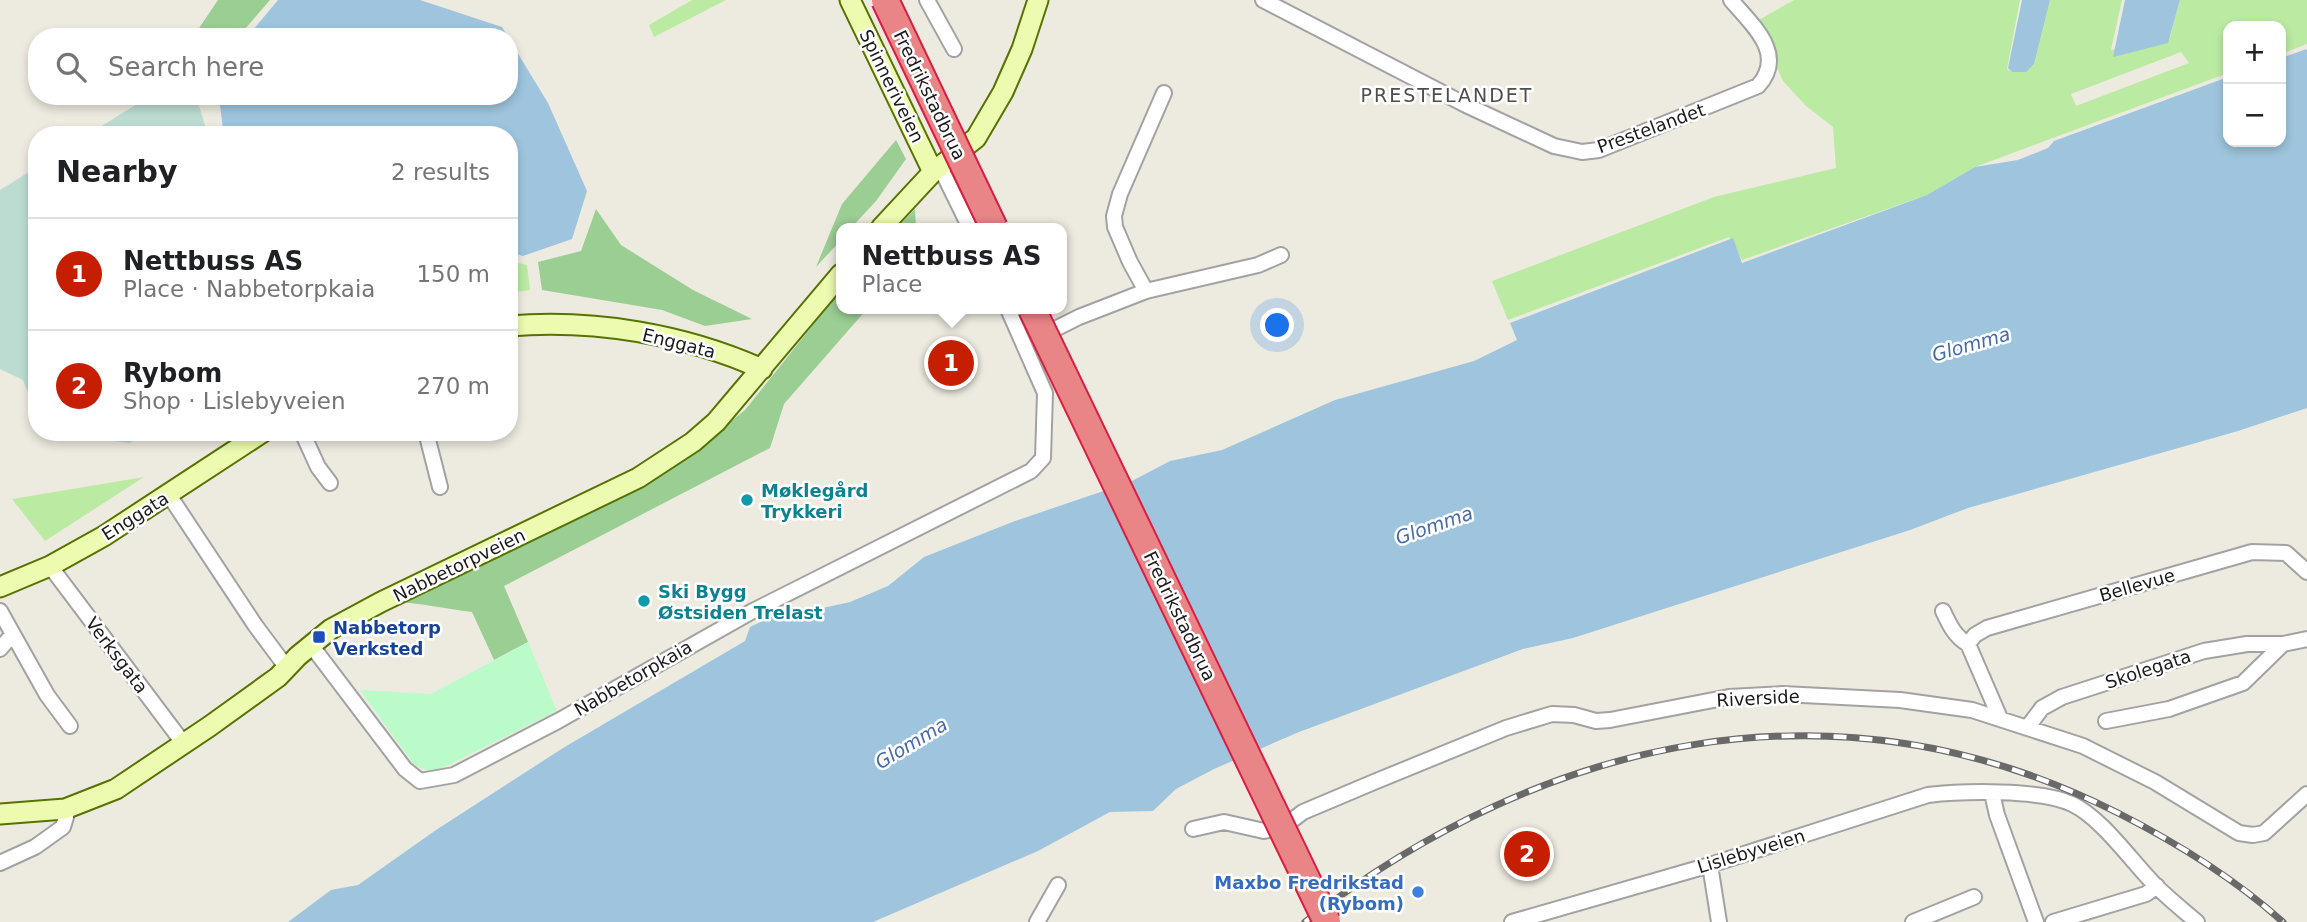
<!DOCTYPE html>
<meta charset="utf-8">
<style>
:root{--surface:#fff;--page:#f2f2f2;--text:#202124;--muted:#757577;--line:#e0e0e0;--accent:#c61e00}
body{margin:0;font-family:"DejaVu Sans",sans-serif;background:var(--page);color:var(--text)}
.controls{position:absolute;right:21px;top:21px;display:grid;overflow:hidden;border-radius:14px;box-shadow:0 4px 10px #0003}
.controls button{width:63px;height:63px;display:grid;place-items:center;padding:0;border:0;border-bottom:2px solid var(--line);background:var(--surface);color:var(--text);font:35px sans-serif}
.you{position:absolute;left:1278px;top:326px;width:24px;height:24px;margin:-18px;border:5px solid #fff;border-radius:50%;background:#1a73e8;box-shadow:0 0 0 10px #1a73e833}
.badge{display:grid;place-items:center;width:46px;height:46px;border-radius:50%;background:var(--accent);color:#fff;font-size:23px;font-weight:700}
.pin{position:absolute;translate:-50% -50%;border:4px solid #fff;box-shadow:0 2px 7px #0006}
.popup{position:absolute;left:836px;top:223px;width:231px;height:91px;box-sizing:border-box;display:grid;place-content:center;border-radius:14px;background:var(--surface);filter:drop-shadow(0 2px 5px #0005);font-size:23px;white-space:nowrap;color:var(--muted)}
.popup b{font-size:26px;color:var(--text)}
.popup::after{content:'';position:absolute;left:50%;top:100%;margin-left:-14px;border:14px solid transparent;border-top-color:var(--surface)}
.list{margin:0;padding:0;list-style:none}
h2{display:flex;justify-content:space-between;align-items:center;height:91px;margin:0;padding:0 28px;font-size:30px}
h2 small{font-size:23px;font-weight:400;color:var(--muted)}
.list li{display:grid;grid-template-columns:46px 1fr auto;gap:21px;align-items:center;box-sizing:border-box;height:112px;padding:0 28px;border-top:2px solid var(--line)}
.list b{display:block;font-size:26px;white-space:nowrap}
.list p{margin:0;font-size:23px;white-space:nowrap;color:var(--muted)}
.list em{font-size:23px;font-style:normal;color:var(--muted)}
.icon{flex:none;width:38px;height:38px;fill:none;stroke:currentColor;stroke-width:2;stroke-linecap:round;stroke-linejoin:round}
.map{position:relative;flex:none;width:2307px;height:922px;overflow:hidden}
.search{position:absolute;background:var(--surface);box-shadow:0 4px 10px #0003;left:28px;top:28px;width:490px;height:77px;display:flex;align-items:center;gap:18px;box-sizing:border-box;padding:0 24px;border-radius:28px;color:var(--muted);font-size:26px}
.panel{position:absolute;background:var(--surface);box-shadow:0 4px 10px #0003;left:28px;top:126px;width:490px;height:315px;border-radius:28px}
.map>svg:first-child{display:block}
</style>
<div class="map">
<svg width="2307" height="922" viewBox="0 0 2307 922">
<rect width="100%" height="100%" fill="#edebe0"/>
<!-- grass -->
<path fill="#bbeaa3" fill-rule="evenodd" d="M692,0H726L654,37L649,25Z
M1794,0H2020L2007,69L2012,72H2025L2034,64L2050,0H2122L2111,50L2170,37L2180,0H2307V44L2281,54V26H2228V73L1975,167L1927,195L1742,260L1729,237L1508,320L1492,281L1714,197L1836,168L1833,127L1806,106L1783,81L1757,21ZM2181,52L2189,63L2076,106L2071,94Z
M509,261L527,265L530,290L509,293Z
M144,477L45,541L12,499Z"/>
<!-- forest -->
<path fill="#9bce93" d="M218,0H270L238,37H193Z
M896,140L906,159L876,201L851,228H841V240L816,267L842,204Z
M596,209L621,245L693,290L752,319L705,326L662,310L542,290L538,262L581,251Z
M915,209L916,228H897Z
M841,290V309H867L784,404L770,448L504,586L528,642L494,660L472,612C446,609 421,603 395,602L705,442L745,410Z"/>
<!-- wetland -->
<path fill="#bcdcd2" d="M150,96H196L208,135H87Z
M37,167V415L23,380L0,369V190Z
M43,432H142L130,443Z"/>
<!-- park -->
<path fill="#bafbc9" d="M528,642L557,711L434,772L415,766L360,690L431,694Z"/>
<!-- water -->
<path fill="#9ec5dd" d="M278,0H420L502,27L508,37H247Z
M2022,0H2050L2034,64L2026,72H2012L2008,68Z
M2125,0H2180L2168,43L2113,57Z
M509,39L548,103L587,191L572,239L523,256L509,252V135H226L223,130L219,96H509Z
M2307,49V408L2238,431L1968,508L1910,530L1573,638L1523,649L1299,732L1214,769L1176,789L1153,811L1110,812L1038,851L873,922H288L331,890L358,885L436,830L563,748L745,641L750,627L783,611L800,613L850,602L888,586L924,557L1015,521L1130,482L1170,461L1222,450L1335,400L1474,361L1517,340L1510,323L1733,238L1742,263L1927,195L1975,167L2018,160L2048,148L2054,141L2228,77V142H2281V58Z"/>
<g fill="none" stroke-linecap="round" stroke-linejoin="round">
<defs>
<path id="street" d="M927,0L954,49
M1263,0L1466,105L1554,146L1582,152L1599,150L1758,86C1787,54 1752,25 1731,0
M940,167L970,228
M1146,291L1130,262L1115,227L1114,216L1120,194L1164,93
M1041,336L1079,317L1146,291L1258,265L1281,255
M302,432L318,467L330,483
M426,432L440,487
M169,495L255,625L287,668
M50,566L184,744
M0,611L47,695L70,726
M1943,611C1949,624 1955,637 1968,644L2000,718
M1968,644L1975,635L1987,628L2252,552L2286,553L2307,572
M311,645L405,769L420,781L454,775L558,721L751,612L1031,471L1043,458L1045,393L1008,309
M0,649L12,635
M2106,721L2169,709L2243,683L2283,644L2307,639
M2027,728L2042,708L2062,697L2204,651L2247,644H2283
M1992,793L1997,815L2036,922
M1193,829L1224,822L1264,831L1283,827L1303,812L1374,782L1506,728L1552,714L1574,715L1596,721L1610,720L1729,697L1783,694L1900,700L1972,710L2083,746L2155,782L2239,833L2253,835L2264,833L2307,794
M0,863L35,847L63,827L66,817L65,809
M1710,865L1719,922
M1037,922L1058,885
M1512,922L1710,865L1928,795C1962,791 2041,789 2072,804C2102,818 2132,862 2156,886C2169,899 2183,910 2197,922
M1913,922L1974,897
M2053,922L2146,894L2157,886"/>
<path id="secondary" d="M850,0L933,172
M881,228L933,172L976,138L1003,92L1022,49L1038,0
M509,326C594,319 684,334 762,369
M0,587L50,566L104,536L263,432
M0,814L65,809L116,789L210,726L278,677L298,656L331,629L381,602L638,478L693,442L716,422L841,274"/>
</defs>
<!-- street casing -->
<use href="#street" stroke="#a2a2a2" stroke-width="18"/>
<!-- secondary casing -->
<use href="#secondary" stroke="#567301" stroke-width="23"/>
<!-- street -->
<use href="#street" stroke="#fff" stroke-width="14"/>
<!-- secondary -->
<use href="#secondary" stroke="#ecfbb0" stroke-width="19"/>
<defs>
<path id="rail" d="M1305,922C1547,735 1837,671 2118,813C2177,843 2234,878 2283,922"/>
</defs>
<!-- rail casing -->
<use href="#rail" stroke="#696969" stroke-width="7"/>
<!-- rail -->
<use href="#rail" stroke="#fff" stroke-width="4.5" stroke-dasharray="13" stroke-linecap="butt"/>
<defs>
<path id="highway-bridge" d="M885,0L994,228
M1032,309L1327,922"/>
</defs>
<!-- highway-bridge casing -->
<use href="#highway-bridge" stroke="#db1d42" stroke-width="30" stroke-linecap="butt"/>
<!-- highway-bridge -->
<use href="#highway-bridge" stroke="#e98487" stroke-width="26"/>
</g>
<!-- markers -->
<g fill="#0f9aa8" stroke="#fff" stroke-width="2.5">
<circle cx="747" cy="500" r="7"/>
<circle cx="644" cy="601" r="7"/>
</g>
<rect fill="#1a4fb4" stroke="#fff" stroke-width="2.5" x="312" y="630" width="14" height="14" rx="3.5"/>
<circle fill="#3f7fe0" stroke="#fff" stroke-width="2.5" cx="1418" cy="892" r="7"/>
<g text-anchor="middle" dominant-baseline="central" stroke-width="5" stroke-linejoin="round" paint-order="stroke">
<!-- street labels -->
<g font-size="18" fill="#1b1b1b" stroke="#fff">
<text transform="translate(892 86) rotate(64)">Spinneriveien</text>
<text transform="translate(930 95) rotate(64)">Fredrikstadbrua</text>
<text transform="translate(1651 128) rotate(-20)">Prestelandet</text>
<text transform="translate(679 343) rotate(14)">Enggata</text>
<text transform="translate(135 516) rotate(-32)">Enggata</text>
<text transform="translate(459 565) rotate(-26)">Nabbetorpveien</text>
<text transform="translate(2137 585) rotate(-16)">Bellevue</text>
<text transform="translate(1180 616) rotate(64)">Fredrikstadbrua</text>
<text transform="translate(117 655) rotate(53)">Verksgata</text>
<text transform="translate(2148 669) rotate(-18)">Skolegata</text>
<text transform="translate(633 678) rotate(-30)">Nabbetorpkaia</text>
<text transform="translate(1758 698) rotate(-3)">Riverside</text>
<text transform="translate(1751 851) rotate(-17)">Lislebyveien</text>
</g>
<!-- culture labels -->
<g font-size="18" font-weight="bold" fill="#0d838f" stroke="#fff" text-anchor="start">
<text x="761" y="490">Møklegård<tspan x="761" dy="21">Trykkeri</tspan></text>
<text x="658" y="591">Ski Bygg<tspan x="658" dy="21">Østsiden Trelast</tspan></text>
</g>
<!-- transit labels -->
<g font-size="18" font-weight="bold" fill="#164399" stroke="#fff" text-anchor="start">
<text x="333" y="627">Nabbetorp<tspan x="333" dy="21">Verksted</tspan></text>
</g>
<!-- shop labels -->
<g font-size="18" font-weight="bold" fill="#366cbe" stroke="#fff" text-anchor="end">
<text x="1404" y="882">Maxbo Fredrikstad<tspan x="1404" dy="21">(Rybom)</tspan></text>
</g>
<!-- neighbourhood labels -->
<g font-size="19" letter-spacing="2" fill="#4e4e4e" stroke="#fff">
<text x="1447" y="95">PRESTELANDET</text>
</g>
<!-- water labels -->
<g font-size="19" font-style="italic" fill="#456aad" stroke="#fff">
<text transform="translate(1971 344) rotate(-16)">Glomma</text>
<text transform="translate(1434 525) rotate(-19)">Glomma</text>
<text transform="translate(911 743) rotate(-31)">Glomma</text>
</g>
</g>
</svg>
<div class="controls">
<button>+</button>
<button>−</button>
</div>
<div class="you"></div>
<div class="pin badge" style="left:951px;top:363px">1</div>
<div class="popup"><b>Nettbuss AS</b>Place</div>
<div class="pin badge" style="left:1527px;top:854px">2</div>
<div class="search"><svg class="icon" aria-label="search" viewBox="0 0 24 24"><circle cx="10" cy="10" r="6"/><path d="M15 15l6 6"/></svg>Search here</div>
<section class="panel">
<h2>Nearby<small>2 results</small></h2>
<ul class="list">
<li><span class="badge">1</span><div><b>Nettbuss AS</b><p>Place · Nabbetorpkaia</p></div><em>150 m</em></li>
<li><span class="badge">2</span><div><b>Rybom</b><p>Shop · Lislebyveien</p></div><em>270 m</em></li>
</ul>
</section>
</div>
